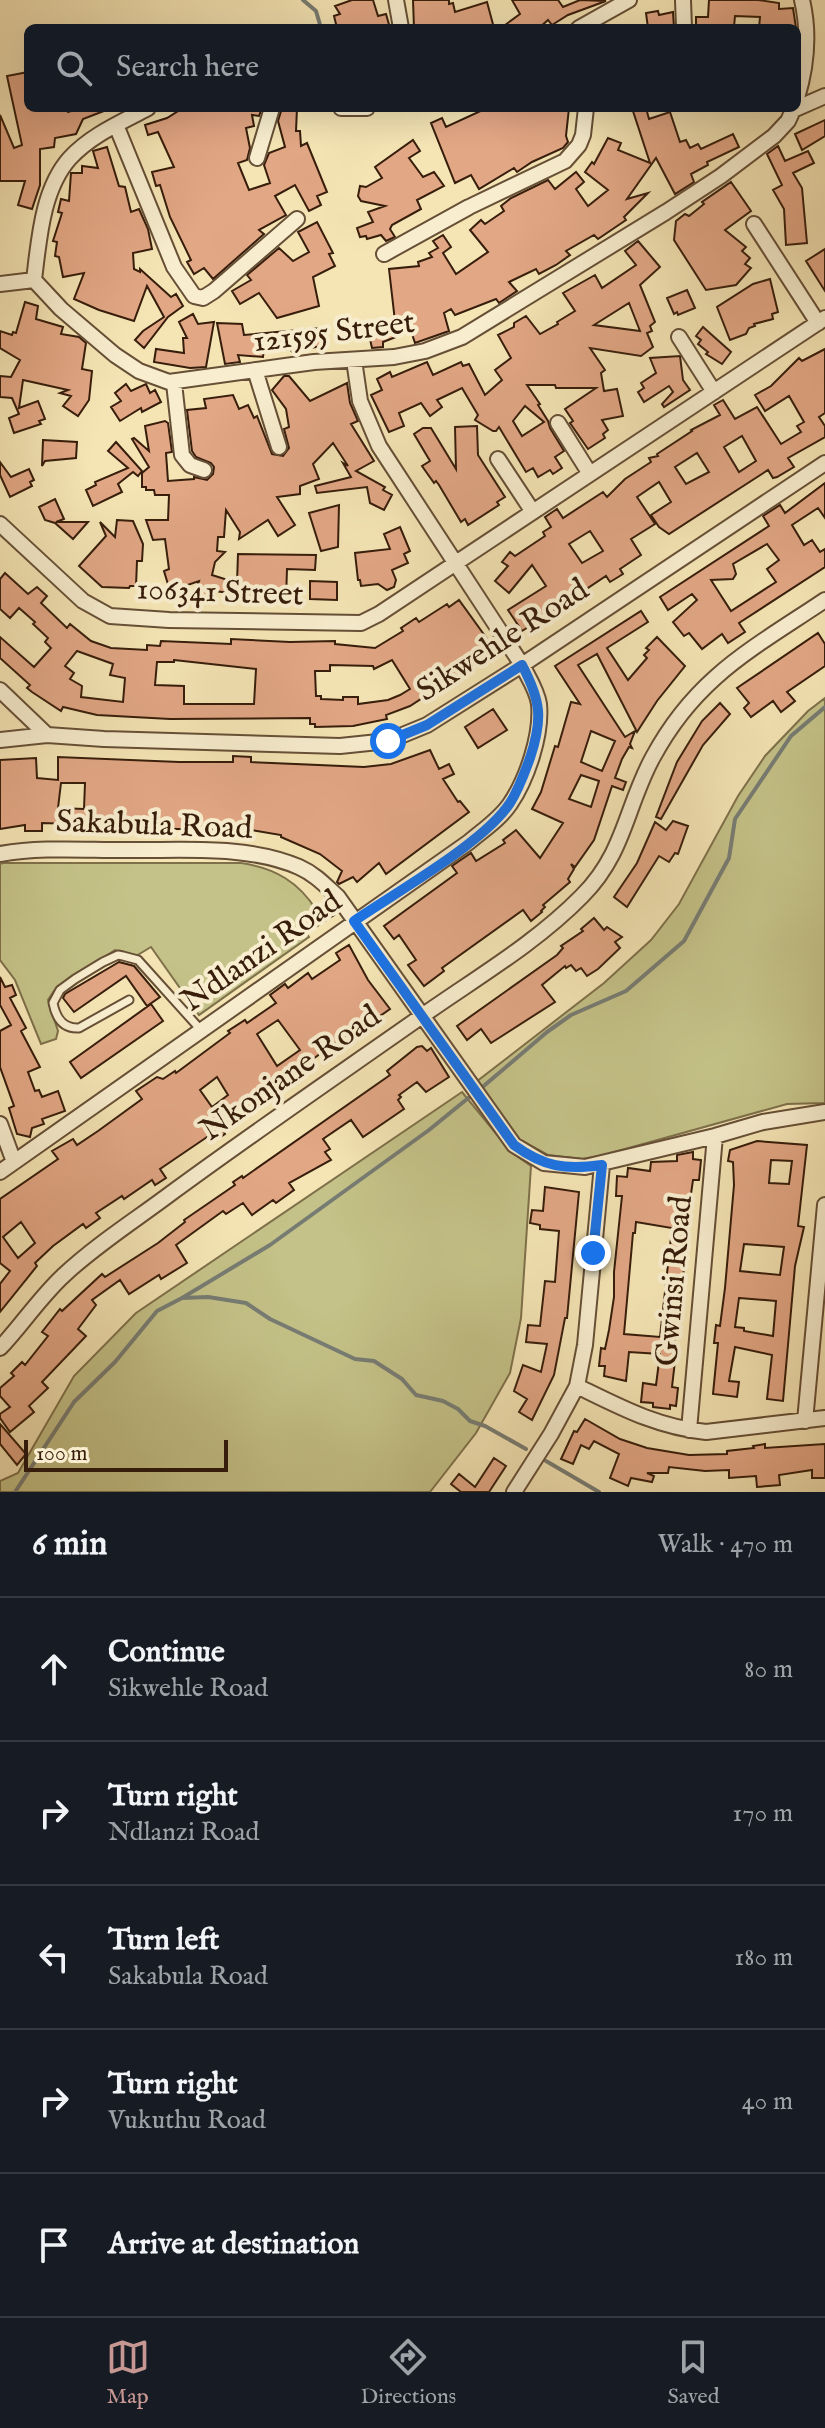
<!DOCTYPE html>
<meta charset="utf-8">
<style>
:root{--surface:#171b24;--page:#20242c;--text:#f1f3f6;--muted:#9ea1a6;--line:#363941;--accent:#c59692}
body{margin:0;font-family:"IM FELL English",serif;background:var(--page);color:var(--text)}
.scale{position:absolute;left:24px;bottom:20px;width:204px;box-sizing:border-box;padding-left:8px;border:4px solid #371d0b;border-top:0;font-size:22px;line-height:28px;white-space:nowrap;color:#371d0b;-webkit-text-stroke:6px #f8eecf;paint-order:stroke}
.stop{position:absolute;width:24px;height:24px;margin:-18px;border:6px solid #1a73e8;border-radius:50%;background:#fff}
.stop.end{background:#1a73e8;border-color:#fff;box-shadow:0 2px 8px #0008}
.list{margin:0;padding:0;list-style:none}
h2{display:flex;justify-content:space-between;align-items:center;height:104px;margin:0;padding:0 32px;font-size:34px}
h2 small{font-size:26px;font-weight:400;color:var(--muted)}
.list li{display:grid;grid-template-columns:52px 1fr auto;gap:24px;align-items:center;box-sizing:border-box;height:144px;padding:0 32px;border-top:2px solid var(--line)}
.list b{display:block;font-size:30px;white-space:nowrap}
.list p{margin:0;font-size:26px;white-space:nowrap;color:var(--muted)}
.list em{font-size:26px;font-style:normal;color:var(--muted)}
.icon{flex:none;width:44px;height:44px;fill:none;stroke:currentColor;stroke-width:2;stroke-linecap:round;stroke-linejoin:round}
.map{position:relative;flex:none;width:825px;height:1492px;overflow:hidden}
.search{position:absolute;background:var(--surface);box-shadow:0 8px 32px #0002;left:24px;right:24px;top:24px;height:88px;display:flex;align-items:center;gap:20px;box-sizing:border-box;padding:0 28px;border-radius:12px;color:var(--muted);font-size:30px}
.sheet{height:824px;background:var(--surface)}
nav{display:flex;justify-content:space-around;align-items:center;box-sizing:border-box;height:112px;border-top:2px solid var(--line);background:var(--surface);font-size:22px;color:var(--muted)}
nav a{display:grid;justify-items:center;gap:4px}
nav .on{color:var(--accent)}
.map>svg:first-child{display:block}
</style>
<div class="map">
<svg width="825" height="1492" viewBox="0 0 825 1492">
<rect width="100%" height="100%" fill="#f5e5b5"/>
<filter id="stains"><feTurbulence type="fractalNoise" baseFrequency=".0025" numOctaves="4"/><feColorMatrix values="0 0 0 0 .2 0 0 0 0 .09 0 0 0 0 .02 0 0 0 .5 -.17"/></filter>
<radialGradient id="worn" r=".72"><stop offset=".6" stop-color="#630" stop-opacity="0"/><stop offset="1" stop-color="#630" stop-opacity=".3"/></radialGradient>
<!-- green -->
<path fill="#c4c288" stroke="#7e704a" stroke-width="2" d="M825,698V1103L787,1104L600,1156L582,1159L548,1155L520,1140L476,1082L604,983L651,940L679,904L738,796L765,756L808,711Z
M3,863H241C275,868 299,882 317,911L299,923L309,937L199,1015L151,947L136,956L115,950L56,988L48,1000L58,1031L56,1039L41,1044L15,980L0,960V864Z
M462,1092L511,1152L531,1166L521,1318L510,1373L476,1433L430,1492H0V1481L18,1473L74,1376L136,1313Z"/>
<g fill="none" stroke-linecap="round" stroke-linejoin="round">
<!-- stream -->
<path stroke="#777c73" stroke-width="4" d="M303,0L316,11L321,28
M479,1090L547,1032L571,1015L626,991L684,941L729,858L735,819L791,736L825,707
M182,1298L270,1245L429,1130L472,1095
M546,1461L599,1492
M15,1492L74,1402L115,1362L157,1311L182,1298L208,1297L246,1303L270,1319L355,1359L374,1361L402,1379L416,1395L443,1401L458,1409L470,1421L485,1426L526,1449"/>
</g>
<!-- building -->
<path fill="#e2a785" stroke="#371d0b" stroke-width="2" fill-rule="evenodd" d="M352,0H373L378,16L386,14L390,28H337L334,16L340,14L335,6Z
M413,0H449V4L453,3L455,12L487,2L494,28H414Z
M512,0H558L563,7L580,0L606,1L568,15L552,25L548,20L539,28H501L520,14Z
M709,0H758L779,3V9L793,8L796,28H759L760,17L735,16L734,27L696,28V17H708Z
M658,11L659,15L673,12L674,28H648L646,13Z
M28,72V86L25,87L28,108H66L68,112L80,108L109,109L83,119L76,134L55,138L54,147L40,149V185L32,209L18,205L25,181H0V115L14,148L22,145L7,76Z
M183,108H262L259,116L252,115L254,126L246,128L250,148L247,160L238,163L249,190L270,183L264,165L269,153L285,147L278,121L282,108H297L296,131H300L301,146L307,143L327,192L317,196L321,205L309,211L295,185L275,196L286,215L259,230L264,234L213,279L204,268L194,274L187,262L191,260L170,217L160,185L156,186L152,172L174,167L158,132L148,135L145,125L167,118Z
M487,108H569L566,136L568,142L563,148L532,162L517,172L514,168L479,189L471,175L455,183L431,123L442,118L446,127Z
M632,108H646L649,119L670,112L680,142L686,140L690,148L698,144L701,149L733,134L739,147L707,162L708,165L691,174L694,182L675,194L656,158L627,199L648,193L624,217L626,220L598,239L594,235L566,251L570,255L556,265L539,274L536,269L509,282L517,291L499,303L496,299L455,315L451,309L444,313L449,331L415,343L411,331L383,342V347L372,348L369,335L396,330L389,269L419,266L418,262L432,257L429,253L438,248L433,241L443,235L451,247L443,253L456,274L488,252L470,230L481,220L485,224L504,211L501,206L511,198L548,180L555,189L576,172L584,182L576,189L588,206L608,190L585,172L592,162L594,164L608,138L621,143L618,150L650,163Z
M825,120V136L802,150L795,134Z
M413,140L420,151L409,158L423,177L434,172L444,186L417,200L421,209L392,225L390,229L395,237L386,241L381,235L367,239L366,236L360,237L357,228L373,222L368,212L385,206L361,201L358,196L360,186L366,187L382,178L375,167Z
M778,146L785,161L808,151L814,163L793,173L802,188L807,243L786,245L784,209L773,190L782,185L767,154Z
M107,147L119,186L125,187L131,212L139,209L148,229L152,249L133,253L134,269L140,272V269L171,297L176,294L183,306L168,317L144,348L135,340L143,331L164,317L147,286L134,321L99,310L74,299L84,273L63,277L59,257L55,256L57,242L53,241L62,213L58,212L61,199L69,201L71,173H82V166L98,168L93,151Z
M731,182L751,211L725,230L746,247L742,251L750,258L745,264L751,268L736,285L706,290L674,240L676,221L685,214L689,216L704,204L702,202Z
M317,222L333,253L329,254L335,266L313,277L319,306L277,318L259,293L240,304L232,291L251,280L247,275L279,248L293,261L309,252L298,232Z
M638,241L660,267L640,285L655,322L650,326L652,331L647,333L653,347L641,356L590,348L605,370L601,373L604,391L617,389L623,416L602,420L608,430L603,434L605,438L588,449L570,423L573,421L565,409L596,388H556L555,385H527L540,404L538,405L548,421L550,428L564,451L555,457L562,468L553,474L550,470L538,477L533,468L526,472L499,427L496,431H493L475,420L478,415L462,388L437,400L442,407L430,416L421,403L399,413L404,426L389,432L371,395L382,390L377,379L390,372L392,377L427,362L433,375L461,362L463,366L469,364L485,395L502,380L495,370L511,358L498,335L514,327V323L526,316L540,334L558,324L557,322L575,311L563,293L595,275L602,288L636,265L625,251ZM629,303L640,331L594,325ZM525,406L544,422L522,436L513,421Z
M825,249V291L806,261Z
M770,279L778,312L772,314L773,319L754,324L755,326L749,328L746,334L730,340L717,307L753,284Z
M687,290L695,308L678,315L677,312L674,314L667,298Z
M25,302L38,306L36,319L63,327L61,334L79,337L86,343L82,369L92,371L89,400L78,416L63,406L71,396L60,393L68,390L23,380L19,408L38,401L45,419L39,421L41,424L14,433L9,418L19,414L12,398L0,397V376L11,377L20,360L0,348V331L12,335L13,332L16,333Z
M193,314L198,324L214,322L206,367L190,368L154,362L156,349L184,353L183,338H187L179,322Z
M217,323L242,324L244,335L321,328V346L292,352L291,350L264,348L263,357L238,355L240,362L225,364Z
M703,327L731,352L722,364L706,354L708,352L698,344L701,340L696,336Z
M825,349V413L819,417L825,426V437L788,458L794,467L777,477L773,478L768,470L669,534L659,527L651,515L671,502L659,482L637,497L655,524L631,539L641,555L620,569L623,574L610,582L606,576L579,594L583,599L573,605L571,602L565,604L522,631L508,610L546,586L532,565L509,593L495,581L508,566L502,562L510,552L515,556L545,536L543,532L551,527L545,517L557,509L563,518L603,492L607,497L625,479L651,462L649,458L658,456L657,454L692,431L691,430L720,415L714,405L723,400L735,419L757,407L781,444L801,432L797,426L804,422L789,396L765,411L755,395L771,386L799,358L802,361ZM742,436L756,461L739,472L724,447ZM697,453L709,472L686,484L675,467ZM590,531L603,551L582,563L569,544Z
M680,356L683,380L690,390L664,407L662,404L673,392L669,386L644,402L638,392L644,388L641,383L656,373L650,358Z
M284,376H289L310,401L347,383L350,403L358,421L351,424L374,461L356,471L385,487L383,490L392,495L384,510L370,503L367,487L317,493L315,486L351,477L343,463L348,466L333,443L313,464L319,479L300,486V494L277,497L295,525L278,536L268,520L239,539L240,532L226,510L224,537H218L217,551L225,552L215,562L212,575L237,583L238,554L316,555L315,570L287,569L286,599L255,598L216,591L214,596L210,595L208,602L194,597L199,581L170,591L164,571L169,569L165,539L153,540L146,520H168L169,495H155L154,490H146V487H142V473L149,467L132,439L134,438L149,451L145,426L165,421L168,423L172,452L166,453L168,481L194,479V477L207,480L213,474L214,467L211,463L196,457L192,451L187,410L206,408L204,399L233,395L239,409L248,405L254,418L257,416L272,454L283,456L289,448L284,429L289,427L286,409L272,390Z
M126,384L131,391L146,384L150,393L155,390L161,402L142,412L141,408L120,421L111,407L121,401L115,393Z
M477,426L478,455L505,497L497,502L499,505L468,525L465,519L461,522L439,485L436,481L434,483L422,466L430,461L414,434L423,428H431L456,469L455,427Z
M43,440L77,442L76,458L45,461L42,466Z
M116,442L142,471L138,476L133,472L118,484L122,492L93,506L86,490L96,485L95,482L128,468L108,451Z
M0,462L11,477L29,469L34,480L30,482L32,486L10,497L0,475Z
M825,483V518L818,508L792,525L804,545L812,540L820,552L825,549V567L739,623L745,632L728,643L722,634L702,649L689,633L684,636L673,622L697,600L692,594L668,610L660,597L769,526L763,516L780,505L785,513ZM767,544L779,560L767,569L776,582L731,611L711,580L733,579L736,574L733,564Z
M55,499L64,519L56,522H88L73,539L55,523L45,520L39,507Z
M339,505L338,547L321,551L309,513Z
M117,520L133,521L143,544L142,561H137L136,586H130L129,588L102,587L79,566L106,536L100,522L115,537Z
M400,527L410,551L404,554L408,563L392,570L396,580L394,587L387,590L378,584L361,586L360,580H358L355,553L390,549L384,534Z
M5,573L28,594L37,587L47,596L41,603L67,628L70,624L91,641L111,648L147,650V645L160,646L161,641L231,644V639L290,642L335,641V644L375,648L403,631L401,628L416,618L419,622L447,604L449,607L459,600L498,654L485,663L482,659L410,706L386,715L387,719L353,726L315,727V724H310V718L170,719L97,715L63,707L61,711L32,692L27,688L30,685L0,658V637L34,667L51,648L45,642L48,638L33,624L35,622L19,608L10,618L0,609V579ZM77,651L113,664L110,675L125,678L123,702L81,697L82,686L70,679L74,673L65,666ZM174,660L256,669L254,704H184V686L155,685L157,662H174ZM392,660L410,689L400,695L388,700L358,704V697H343V700L321,699V696H316L315,671H330V665L373,666L374,669Z
M310,581L337,582V600L310,599Z
M641,611L648,622L607,648L628,680L647,658L644,655L649,650L646,648L657,637L685,666L657,701L637,732L597,654L578,665L625,737L635,731L630,744L632,748L629,747L622,759L615,778L626,782L623,790L612,786L594,840L575,867L571,864L574,869L568,879L570,882L543,905L545,907L541,911L542,912L531,921L523,910L442,968L444,971L424,986L408,965L416,960L399,935L394,939L384,926L457,873L452,866L471,853L476,861L505,843L503,840L516,830L540,858L563,823L532,809L541,792L555,746L558,747L571,702L580,704L555,666ZM591,731L615,741L602,771L581,762ZM581,775L599,781L591,807L569,799Z
M818,633L825,644V666L787,692L795,701L781,712L773,701L751,717L744,708L749,703L737,688Z
M720,703L730,714L703,745L661,819L656,817L677,762L702,721Z
M493,709L507,730L478,748L465,727Z
M430,750L439,769L449,764L454,774L443,779L458,802L460,801L469,812L386,874L379,863L357,882L353,877L339,884L337,882L342,871L320,854L281,837V835L251,830L107,828V825L42,823V831H25V825L0,829V760L36,758L37,778L58,780V757L179,762H233V756L251,757V762L364,767L391,764ZM61,783H85L84,809L58,808Z
M673,821L688,826L678,854L675,853L669,862L659,856L627,907L614,897L637,863L655,822L666,830Z
M325,906L334,915L308,932L301,923Z
M594,918L604,930L607,927L622,937L615,942L620,948L598,969L587,976L581,968L576,971L571,965L566,968L565,966L542,985L555,1002L491,1043L481,1029L467,1040L457,1026L557,955L563,948L561,946L583,931L581,929Z
M349,945L368,980L390,1009L353,1035L351,1032L251,1103L253,1107L223,1130L225,1134L215,1141L210,1135L160,1169L166,1178L155,1185L152,1180L124,1199L122,1196L96,1213L100,1218L86,1228L83,1224L53,1246L35,1263L37,1266L0,1312V1284L10,1271L0,1263V1199L58,1159L52,1151L73,1139L77,1145L98,1131L142,1099L136,1091L157,1077L163,1079L175,1071L176,1073L230,1033L228,1031L245,1020L247,1023L276,1003L270,995L285,984L288,988L308,973L312,979L340,960L336,953ZM278,1020L300,1050L277,1066L257,1034ZM217,1077L228,1095L212,1107L200,1090ZM21,1222L35,1243L18,1258L3,1237Z
M119,962L134,966L160,997L147,1006L126,976L74,1012L63,998L65,994Z
M0,977L5,987L12,985L16,995L10,998L26,1028L21,1031L40,1067L28,1072L35,1091L39,1090L42,1097L58,1091L65,1111L42,1119L44,1124L32,1128L30,1137L17,1134L9,1108L14,1106L0,1067V1031L11,1025L0,1005Z
M151,1004L163,1021L81,1078L70,1062Z
M422,1046L427,1051L431,1048L449,1077L426,1092L417,1082L399,1095L401,1097L398,1100L404,1109L363,1137L351,1120L323,1139L330,1149L325,1152L331,1160L289,1183L294,1190L276,1203L273,1200L252,1215L243,1203L226,1214L223,1211L176,1245L187,1263L161,1279L159,1275L129,1294L120,1280L92,1300L96,1305L78,1329L86,1336L42,1382L48,1388L29,1406L34,1412L10,1432L0,1418V1414L10,1407L0,1396V1388L14,1376L11,1373L22,1362L25,1365L48,1336L42,1332L60,1309L62,1311L102,1274L105,1277L158,1243L185,1222L184,1220L235,1185L233,1182L242,1176L243,1178L390,1075L387,1071L417,1047Z
M757,1141L807,1145L798,1226L804,1227L795,1266L783,1401L767,1399L772,1355L735,1347L729,1381L739,1382L737,1397L713,1394L718,1343H714L716,1325L720,1326L725,1288L734,1185L733,1162L728,1161L730,1150ZM771,1160L792,1161L789,1184L769,1183ZM744,1244L784,1247L780,1275L740,1271ZM739,1298L776,1301L773,1336L744,1331V1328L735,1327Z
M693,1152V1159L701,1160L699,1180H693L685,1235L683,1261H685L672,1361H675L672,1387L678,1388L676,1406L670,1405V1409L653,1407V1403L641,1402L643,1383L656,1385L660,1354L629,1352L626,1381L604,1376L605,1366H599L601,1348L605,1349L609,1330L614,1297V1272L622,1196H616L617,1176L627,1177L628,1168L650,1171L651,1162L677,1161V1155ZM636,1222L672,1228L660,1337L624,1334L633,1233H635Z
M545,1187L579,1192L567,1318H565L554,1375L532,1420L519,1412L527,1399L514,1391L523,1365L541,1372L547,1344L526,1342L528,1325L540,1326L545,1281L555,1282L559,1231L540,1229V1225L530,1223L532,1210L543,1211Z
M585,1419L620,1439L647,1448L689,1455L727,1454V1451L754,1448L753,1446L765,1444V1448L825,1444V1478H812V1470L779,1475L780,1485L757,1487L756,1476L729,1478V1470L705,1471L669,1467L668,1473H647L654,1476L652,1482L631,1478L628,1486L610,1478L619,1454L594,1441L589,1449L581,1445L573,1464L561,1459L574,1431L577,1432Z
M0,1424L26,1454L17,1465L0,1444Z
M494,1458L506,1466L489,1492H461L451,1484L459,1474L475,1487Z"/>
<g fill="none" stroke-linecap="round" stroke-linejoin="round">
<defs>
<path id="service" d="M129,1000L79,1028C63,1029 56,1018 53,1003L60,990L75,979L103,962L118,955L123,956L138,960L201,1030"/>
<path id="minor" d="M396,0L401,28
M683,0L684,28
M579,28L629,0
M797,98C807,65 810,34 802,0
M341,108H367
M793,110L825,96
M116,125L174,267L194,296L203,298L214,291L297,219
M257,158L272,108
M754,224L818,323
M384,254L469,207L565,161L579,145L583,135L586,108
M34,280L61,309L115,355L139,371L169,382L314,362L394,357L425,351L462,337L666,212L721,176L774,136L788,121L794,108
M34,280C39,240 42,189 70,158C91,135 122,122 148,108
M0,284L34,280
M679,337L714,392
M255,370L279,447
M174,383L182,455L190,465L204,470
M558,423L590,474
M498,459L533,512
M0,524L83,601L110,616L169,620L361,623L379,614L825,318
M0,690L47,735L104,739L340,746L388,741L427,725L522,665L825,463
M0,740L47,735
M0,854C40,847 82,850 123,850C180,851 246,844 299,867C315,874 326,886 338,897L514,1145L544,1163L585,1167L715,1136L763,1122L825,1112
M0,1124L14,1162
M0,1172L469,842C483,830 499,820 510,804C527,779 542,735 539,704C537,690 528,677 522,665L379,446L360,401L354,360
M0,1348C22,1325 40,1297 64,1275C96,1245 134,1221 170,1194C253,1133 338,1075 422,1016C476,978 536,943 582,896C625,853 626,806 653,757C696,677 752,649 825,600
M577,1386C620,1407 657,1427 706,1432L825,1418
M805,1421L825,1205
M689,1430L715,1136
M514,1492L551,1434L577,1386L585,1345L602,1165"/>
</defs>
<!-- service casing -->
<use href="#service" stroke="#664f36" stroke-width="11"/>
<!-- minor casing -->
<use href="#minor" stroke="#664f36" stroke-width="18"/>
<!-- service -->
<use href="#service" stroke="#f8eecf" stroke-width="7"/>
<!-- minor -->
<use href="#minor" stroke="#f8eecf" stroke-width="14"/>
</g>
<g fill="none" stroke-linecap="round" stroke-linejoin="round">
<!-- route -->
<path stroke="#1a73e8" stroke-width="10" d="M388,741L427,725L522,665C541,701 543,719 530,758C524,774 519,789 510,803C484,843 396,892 354,921L514,1145C544,1167 565,1170 602,1165L593,1253"/>
</g>
<g text-anchor="middle" dominant-baseline="central" stroke-width="8" stroke-linejoin="round" paint-order="stroke">
<!-- street labels -->
<g font-size="32" fill="#371d0b" stroke="#f8eecf">
<text transform="translate(334 333) rotate(-7)">121595 Street</text>
<text transform="translate(220 593) rotate(2)">106341 Street</text>
<text transform="translate(503 641) rotate(-33)">Sikwehle Road</text>
<text transform="translate(154 826) rotate(2)">Sakabula Road</text>
<text transform="translate(262 952) rotate(-35)">Ndlanzi Road</text>
<text transform="translate(291 1074) rotate(-35)">Nkonjane Road</text>
<text transform="translate(675 1281) rotate(-85)">Gwinsi Road</text>
</g>
</g>
<rect width="100%" height="100%" filter="url(#stains)"/>
<rect width="100%" height="100%" fill="url(#worn)"/>
</svg>
<div class="scale">100 m</div>
<div class="stop" style="left:388px;top:741px"></div>
<div class="stop end" style="left:593px;top:1253px"></div>
<div class="search"><svg class="icon" aria-label="search" viewBox="0 0 24 24"><circle cx="10" cy="10" r="6"/><path d="M15 15l6 6"/></svg>Search here</div>
</div>
<section class="sheet">
<h2>6 min<small>Walk · 470 m</small></h2>
<ul class="list">
<li><svg class="icon" aria-label="ahead" viewBox="0 0 24 24"><path d="M12 20V5M6 11l6-6 6 6"/></svg><div><b>Continue</b><p>Sikwehle Road</p></div><em>80 m</em></li>
<li><svg class="icon" aria-label="right" viewBox="0 0 24 24"><path d="M7 20v-9h11M14 6l5 5-5 5"/></svg><div><b>Turn right</b><p>Ndlanzi Road</p></div><em>170 m</em></li>
<li><svg class="icon" aria-label="left" viewBox="0 0 24 24"><path d="M17 20v-9H6M10 6l-5 5 5 5"/></svg><div><b>Turn left</b><p>Sakabula Road</p></div><em>180 m</em></li>
<li><svg class="icon" aria-label="right" viewBox="0 0 24 24"><path d="M7 20v-9h11M14 6l5 5-5 5"/></svg><div><b>Turn right</b><p>Vukuthu Road</p></div><em>40 m</em></li>
<li><svg class="icon" aria-label="arrive" viewBox="0 0 24 24"><path d="M6 21V4h12l-3 4 3 4H6"/></svg><div><b>Arrive at destination</b></div></li>
</ul>
</section>
<nav>
<a class="on"><svg class="icon" aria-label="map" viewBox="0 0 24 24"><path d="M3 6l6-2 6 2 6-2v14l-6 2-6-2-6 2zM9 4v14M15 6v14"/></svg>Map</a>
<a><svg class="icon" aria-label="directions" viewBox="0 0 24 24"><path d="M12 3l9 9-9 9-9-9zM9 14v-3h6M13 9l2 2-2 2"/></svg>Directions</a>
<a><svg class="icon" aria-label="saved" viewBox="0 0 24 24"><path d="M7 4h10v16l-5-4-5 4z"/></svg>Saved</a>
</nav>
